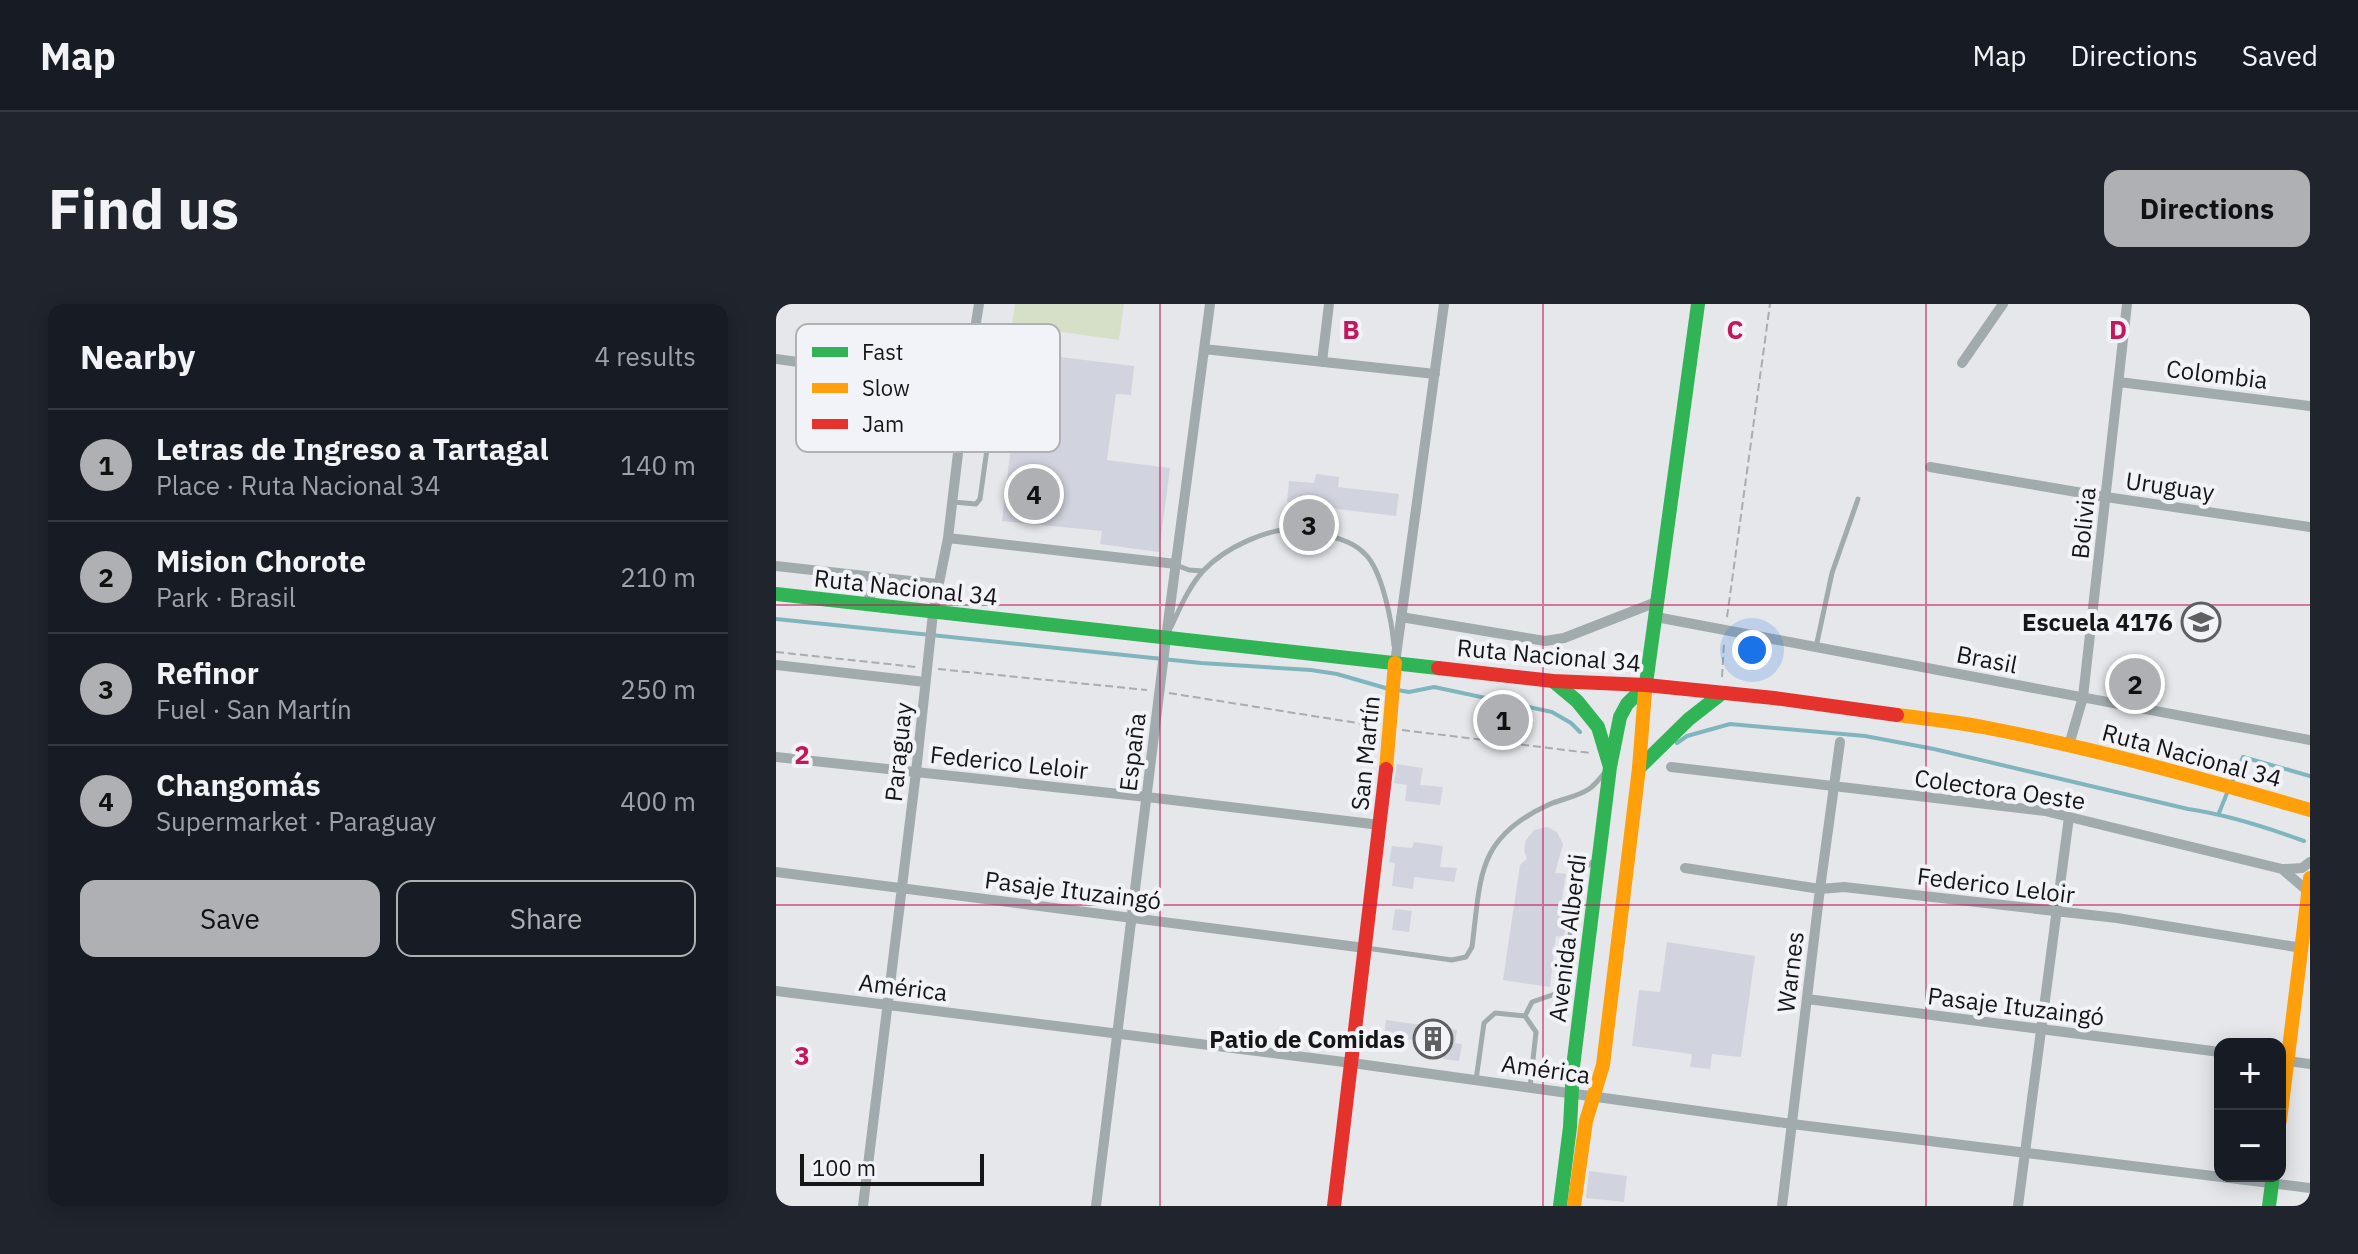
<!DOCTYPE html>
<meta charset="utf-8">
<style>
:root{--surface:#171b24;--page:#20242c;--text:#f1f3f6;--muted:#9ea1a6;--line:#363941;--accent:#afb0b3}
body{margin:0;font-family:"IBM Plex Sans",sans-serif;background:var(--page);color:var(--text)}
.controls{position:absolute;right:24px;bottom:24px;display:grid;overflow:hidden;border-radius:16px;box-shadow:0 4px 20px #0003}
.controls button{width:72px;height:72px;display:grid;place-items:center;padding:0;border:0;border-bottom:2px solid var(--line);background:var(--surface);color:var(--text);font:40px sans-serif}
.scale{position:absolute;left:24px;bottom:20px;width:184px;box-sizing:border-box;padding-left:8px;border:4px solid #161617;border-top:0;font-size:22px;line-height:28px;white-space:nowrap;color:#161617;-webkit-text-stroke:6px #f2f3f8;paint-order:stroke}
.you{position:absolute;left:976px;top:346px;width:28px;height:28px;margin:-20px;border:6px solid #fff;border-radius:50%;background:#1a73e8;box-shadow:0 0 0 12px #1a73e833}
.badge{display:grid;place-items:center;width:52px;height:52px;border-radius:50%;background:var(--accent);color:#111;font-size:26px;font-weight:700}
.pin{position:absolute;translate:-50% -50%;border:4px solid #fff;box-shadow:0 2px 8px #0006}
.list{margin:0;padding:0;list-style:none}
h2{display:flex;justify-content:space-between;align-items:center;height:104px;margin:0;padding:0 32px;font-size:34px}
h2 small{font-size:26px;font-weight:400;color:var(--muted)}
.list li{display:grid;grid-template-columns:52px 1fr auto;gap:24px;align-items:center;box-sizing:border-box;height:112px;padding:0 32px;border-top:2px solid var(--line)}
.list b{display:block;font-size:30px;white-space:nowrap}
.list p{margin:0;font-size:26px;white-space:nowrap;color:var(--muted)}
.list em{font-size:26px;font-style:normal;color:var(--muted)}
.actions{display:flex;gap:16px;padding:24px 32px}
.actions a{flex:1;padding:18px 0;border:2px solid var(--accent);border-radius:16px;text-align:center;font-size:28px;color:var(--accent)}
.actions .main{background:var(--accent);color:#111}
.map{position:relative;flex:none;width:1534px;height:902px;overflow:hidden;border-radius:16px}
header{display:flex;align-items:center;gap:48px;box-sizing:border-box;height:112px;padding:0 40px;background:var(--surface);border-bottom:2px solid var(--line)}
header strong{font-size:38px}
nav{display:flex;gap:44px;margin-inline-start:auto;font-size:28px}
.intro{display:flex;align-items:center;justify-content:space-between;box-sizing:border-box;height:192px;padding:0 48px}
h1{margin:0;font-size:56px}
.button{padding:20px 36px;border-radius:16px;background:var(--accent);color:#111;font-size:28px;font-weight:700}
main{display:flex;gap:48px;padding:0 48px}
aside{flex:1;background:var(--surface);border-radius:16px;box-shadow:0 4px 20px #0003}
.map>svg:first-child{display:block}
</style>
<header>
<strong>Map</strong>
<nav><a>Map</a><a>Directions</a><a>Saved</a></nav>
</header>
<div class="intro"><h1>Find us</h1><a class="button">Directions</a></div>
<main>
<aside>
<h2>Nearby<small>4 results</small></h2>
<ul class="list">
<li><span class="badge">1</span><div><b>Letras de Ingreso a Tartagal</b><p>Place · Ruta Nacional 34</p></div><em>140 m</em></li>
<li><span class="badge">2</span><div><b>Mision Chorote</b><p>Park · Brasil</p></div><em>210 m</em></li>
<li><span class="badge">3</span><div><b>Refinor</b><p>Fuel · San Martín</p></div><em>250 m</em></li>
<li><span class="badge">4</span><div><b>Changomás</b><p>Supermarket · Paraguay</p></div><em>400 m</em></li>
</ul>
<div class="actions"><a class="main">Save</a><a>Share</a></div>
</aside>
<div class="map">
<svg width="1534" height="902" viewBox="0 0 1534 902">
<rect width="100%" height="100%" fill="#e6e7ea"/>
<!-- green -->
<path fill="#d6e0c8" d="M239,0H348L343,36L236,21Z"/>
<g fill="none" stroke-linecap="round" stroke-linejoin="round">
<!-- stream -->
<path stroke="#80b5be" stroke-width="4" d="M0,315L425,359L535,366L561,370L613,385
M621,386L633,388L658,383L776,408L795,419L804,428
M901,439L911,432L954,420L1089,432L1158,445L1412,505C1453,511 1490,523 1528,537
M1456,478L1467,453L1534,472
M1443,509L1451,489"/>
</g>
<!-- building -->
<path fill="#d1d3de" d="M208,30L228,32L226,46L358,62L355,91L340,90L331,156L394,164L383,248L324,240L326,227L226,217L244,68L204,62Z
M540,170L563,173L562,183L623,190L620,212L554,204L551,226L517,220L520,199L511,198L513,177L538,179Z
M621,460L647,464L644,481L667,483L664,501L629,497L631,481L618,479Z
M771,523L781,528L787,540L779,569L790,570L784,607L792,608L788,633L780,632L774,683L727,676L744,561L751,555L748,546L750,536L758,526Z
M638,538L667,542L664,563L681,564L678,578L638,573L637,585L616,582L619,559L613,558L616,542L636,544Z
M619,605L636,607L633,628L616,626Z
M891,638L979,652L965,753L936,750L934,765L914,763L916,750L856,742L863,686L884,688Z
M610,716L681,726L679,739L686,740L683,757L667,755L670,740L608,732Z
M813,867L851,872L848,898L810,894Z"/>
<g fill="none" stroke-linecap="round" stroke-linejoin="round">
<!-- path -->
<path stroke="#a8adaf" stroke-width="2" stroke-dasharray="8 4" stroke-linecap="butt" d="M951,313L994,0
M0,348L140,363
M162,365L371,386
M946,373L948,339
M393,389L600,422
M626,426L814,449"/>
<!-- lane -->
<path stroke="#a1abad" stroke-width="5" d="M177,198L200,200L204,195L218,95L217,83
M400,261L413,266L427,267
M395,323C404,304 413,282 428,266C449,244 491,224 521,225C531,226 542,230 551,232C564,234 580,240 589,250C606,266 616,318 618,342
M1040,343L1056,269L1082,195
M590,644L676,656L690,653L696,643C705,573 700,534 772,501C785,495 801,493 813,485C819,481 825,473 830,467
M749,712L760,728L754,783
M700,776L708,719L719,709L749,712L756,698L779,690L787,680L803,569L819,556"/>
<!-- street -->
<path stroke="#a1abad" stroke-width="10" d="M428,45L659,70
M0,55L190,81
M546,58L553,0
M1186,59L1227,0
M1343,78L1534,102
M1154,163L1330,193L1534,223
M172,234L400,260
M0,262L161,280
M90,301L101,275
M625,313L769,337L788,334L883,297
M880,313L1534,436
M619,359L668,0
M0,361L149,378
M1293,441L1307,393L1351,0
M0,453L371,493L604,521
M895,463L1269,507L1506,565L1534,589
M909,564L1044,585L1068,583L1341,614L1526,644
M1508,565L1526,564L1534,558
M0,568L589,644
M0,687L576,759L1016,820L1534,884
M1031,695L1444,748
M1504,756L1534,760
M87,902L140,468L157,309L172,234L190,81L203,0
M320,902L390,334L434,0
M1006,902L1044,585L1064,438
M1242,902L1293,513"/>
<!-- fast -->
<path stroke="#30b455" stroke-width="14" d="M0,290L662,364
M777,377L801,397L822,423L834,463
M869,387L922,0
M863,464L913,415L945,390
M784,902L794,823L797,763L834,463L844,413L851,400L870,381
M1493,902L1497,872"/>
<!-- slow -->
<path stroke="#ff9f0a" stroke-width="14" d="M1121,411C1151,415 1182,418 1212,424C1321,445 1428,475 1534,506
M610,465L619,359
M1504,817L1534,574
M798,902L810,817L827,761L863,464L869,387"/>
<!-- jam -->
<path stroke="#e5322d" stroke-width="14" d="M662,364L777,377L870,381L998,394L1121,411
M558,902L610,465"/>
</g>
<!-- grid -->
<path fill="none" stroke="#c2185b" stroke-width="2" stroke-opacity="0.55" d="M384,0V902M767,0V902M1150,0V902M0,301H1534M0,601H1534"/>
<!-- icons -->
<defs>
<symbol id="school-ring" viewBox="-11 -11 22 22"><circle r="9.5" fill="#f2f3f8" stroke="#5f5f61" stroke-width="1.5"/><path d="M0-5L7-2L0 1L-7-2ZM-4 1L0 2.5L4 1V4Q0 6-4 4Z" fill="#5f5f61"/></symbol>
<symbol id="building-ring" viewBox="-11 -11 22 22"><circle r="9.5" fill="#f2f3f8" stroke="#5f5f61" stroke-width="1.5"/><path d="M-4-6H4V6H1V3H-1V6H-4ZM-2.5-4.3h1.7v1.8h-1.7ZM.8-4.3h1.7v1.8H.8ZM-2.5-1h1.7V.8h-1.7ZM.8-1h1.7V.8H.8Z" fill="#5f5f61"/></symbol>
</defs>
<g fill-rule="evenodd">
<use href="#school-ring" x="1403" y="296" width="44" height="44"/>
<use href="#building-ring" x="635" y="713" width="44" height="44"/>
</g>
<g text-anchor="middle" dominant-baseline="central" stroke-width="8" stroke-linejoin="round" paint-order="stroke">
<!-- street labels -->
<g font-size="24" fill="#161617" stroke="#f2f3f8">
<text transform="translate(1441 70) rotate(7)">Colombia</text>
<text transform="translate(1394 182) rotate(8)">Uruguay</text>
<text transform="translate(1307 219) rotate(-84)">Bolivia</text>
<text transform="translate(130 283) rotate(6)">Ruta Nacional 34</text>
<text transform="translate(773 351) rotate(5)">Ruta Nacional 34</text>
<text transform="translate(1211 355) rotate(11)">Brasil</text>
<text transform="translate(122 448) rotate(-84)">Paraguay</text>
<text transform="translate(356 448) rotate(-83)">España</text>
<text transform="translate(589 449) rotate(-84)">San Martín</text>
<text transform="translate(1416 451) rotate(15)">Ruta Nacional 34</text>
<text transform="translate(233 458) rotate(6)">Federico Leloir</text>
<text transform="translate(1224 485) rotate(8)">Colectora Oeste</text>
<text transform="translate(1220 581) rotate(7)">Federico Leloir</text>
<text transform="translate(297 586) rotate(7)">Pasaje Ituzaingó</text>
<text transform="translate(791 634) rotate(-83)">Avenida Alberdi</text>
<text transform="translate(1014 668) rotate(-83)">Warnes</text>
<text transform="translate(127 683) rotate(7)">América</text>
<text transform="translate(1240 702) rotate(7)">Pasaje Ituzaingó</text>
<text transform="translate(770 765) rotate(8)">América</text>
</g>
<!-- poi labels -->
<g font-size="24" font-weight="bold" fill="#161617" stroke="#f2f3f8" text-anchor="end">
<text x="1397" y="318">Escuela 4176</text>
<text x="629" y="735">Patio de Comidas</text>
</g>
</g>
<!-- legend -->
<rect x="20" y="20" width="264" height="128" rx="12" fill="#f2f3f8" stroke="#b0b1b4" stroke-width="2"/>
<rect x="36" y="43" width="36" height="10" fill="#30b455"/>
<rect x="36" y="79" width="36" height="10" fill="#ff9f0a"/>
<rect x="36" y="115" width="36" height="10" fill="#e5322d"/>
<g font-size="22" fill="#161617">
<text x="86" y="56">Fast</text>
<text x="86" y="92">Slow</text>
<text x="86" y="128">Jam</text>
</g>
<g font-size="26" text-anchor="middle" font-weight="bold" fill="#c2185b" stroke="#f2f3f8" stroke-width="8" stroke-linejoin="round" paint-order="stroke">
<text x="575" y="35">B</text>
<text x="959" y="35">C</text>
<text x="1342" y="35">D</text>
<text x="26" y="460">2</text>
<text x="26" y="761">3</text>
</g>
</svg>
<div class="controls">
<button>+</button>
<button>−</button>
</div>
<div class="scale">100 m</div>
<div class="you"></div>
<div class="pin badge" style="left:727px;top:416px">1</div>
<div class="pin badge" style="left:1359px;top:380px">2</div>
<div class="pin badge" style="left:533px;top:221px">3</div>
<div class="pin badge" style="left:258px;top:190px">4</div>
</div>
</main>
